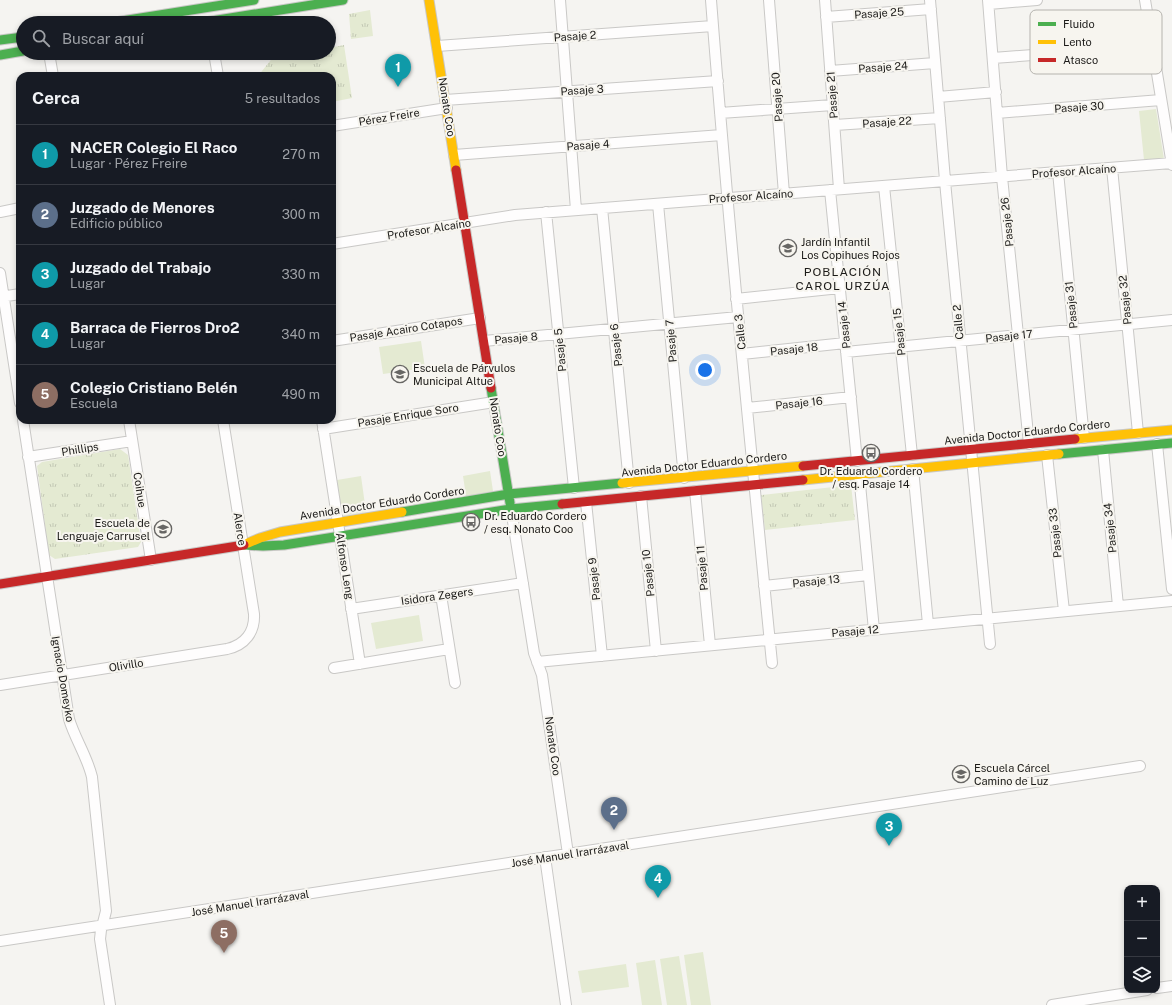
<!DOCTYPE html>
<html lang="es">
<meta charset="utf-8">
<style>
:root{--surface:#171b24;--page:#242831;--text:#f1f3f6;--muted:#9ea1a6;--line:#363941;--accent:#676664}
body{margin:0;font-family:"Public Sans",sans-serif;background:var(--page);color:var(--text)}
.controls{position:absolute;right:12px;bottom:12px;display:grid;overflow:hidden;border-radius:8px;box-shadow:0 2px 6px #0003}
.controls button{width:36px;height:36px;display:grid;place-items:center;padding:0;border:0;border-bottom:1px solid var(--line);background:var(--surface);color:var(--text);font:20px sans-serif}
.you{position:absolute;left:705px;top:370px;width:14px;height:14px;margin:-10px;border:3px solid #fff;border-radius:50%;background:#1a73e8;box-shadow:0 0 0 6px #1a73e833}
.badge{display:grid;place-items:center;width:26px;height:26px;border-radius:50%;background:var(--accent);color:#fff;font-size:13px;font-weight:700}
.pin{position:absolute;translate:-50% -33px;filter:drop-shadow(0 1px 2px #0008)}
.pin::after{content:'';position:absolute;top:21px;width:14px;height:12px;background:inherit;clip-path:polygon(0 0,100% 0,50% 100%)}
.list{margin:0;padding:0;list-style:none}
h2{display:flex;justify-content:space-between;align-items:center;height:52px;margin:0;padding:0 16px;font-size:17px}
h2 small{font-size:13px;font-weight:400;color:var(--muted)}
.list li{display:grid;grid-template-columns:26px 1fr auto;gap:12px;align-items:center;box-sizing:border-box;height:60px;padding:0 16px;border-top:1px solid var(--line)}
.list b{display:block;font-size:15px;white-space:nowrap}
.list p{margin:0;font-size:13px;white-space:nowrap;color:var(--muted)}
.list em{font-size:13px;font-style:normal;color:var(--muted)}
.icon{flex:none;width:22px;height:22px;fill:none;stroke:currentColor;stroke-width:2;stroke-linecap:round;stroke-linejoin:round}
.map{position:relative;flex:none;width:1172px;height:1005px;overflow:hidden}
.search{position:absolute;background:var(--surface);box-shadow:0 2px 6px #0003;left:16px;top:16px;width:320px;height:44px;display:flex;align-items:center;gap:10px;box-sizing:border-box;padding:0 14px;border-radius:22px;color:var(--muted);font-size:15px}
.panel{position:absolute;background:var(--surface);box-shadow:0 2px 6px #0003;left:16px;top:72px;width:320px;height:352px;border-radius:12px}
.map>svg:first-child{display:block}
</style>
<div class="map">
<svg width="1172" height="1005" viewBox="0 0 1172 1005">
<defs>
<pattern id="park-tufts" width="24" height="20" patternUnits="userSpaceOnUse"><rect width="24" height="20" fill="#e4ead2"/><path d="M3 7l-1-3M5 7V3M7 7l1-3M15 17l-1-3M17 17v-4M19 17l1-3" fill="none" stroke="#c3c8b4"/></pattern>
</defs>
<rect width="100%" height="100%" fill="#f5f4f1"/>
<!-- green -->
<path fill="#e4ead2" d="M1156,109L1164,159L1144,160L1139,111Z
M421,341L425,368L383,374L379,347Z
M490,471L493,491L466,496L463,476Z
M361,476L366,512L342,516L337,480Z
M419,615L423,641L376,649L371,623Z
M703,952L711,1005H691L684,955Z
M679,956L687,1005H667L660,959Z
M655,960L662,1005H642L636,963Z
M626,964L629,987L582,993L578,971Z"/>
<!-- park -->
<path fill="url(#park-tufts)" d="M370,10L373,36L351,39L349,14Z
M344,45L352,98L332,102V76H258L274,56L291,53H329V48Z
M120,449L128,455L141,542L138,547L55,559L49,555L37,466L42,462Z
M851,485L855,520L765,530L761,495Z"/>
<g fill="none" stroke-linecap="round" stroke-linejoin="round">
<defs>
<path id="street" d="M560,0L576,210
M711,0C728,221 750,442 772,663
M769,0L784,194
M825,0L839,189
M930,0L946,192L990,644
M988,0L1002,177L1029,444
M1145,0L1172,165
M989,4L1037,0
M826,17L931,9
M437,46L713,26
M49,53L53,76
M214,53L218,76
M993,58L1153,46
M830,71L935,63
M938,97L996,92
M445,100L718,81
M720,113L833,105
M997,113L1161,100
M835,125L940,118
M332,126L447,108
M454,155L722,135
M1112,168L1138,433
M1058,172L1084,438
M884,186L912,455
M830,190L857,461
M658,204L684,478
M602,208L629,483
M0,212L20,208
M546,212L574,488
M332,244L515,215L1172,163
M0,273L20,403
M0,297L20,294
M736,299L840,288
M332,341L480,318
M484,341L738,317
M846,352L1172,320
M742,354L845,343
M747,408L851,397
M23,420L69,719C75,739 87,756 92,777L106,911L104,919L101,930L100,939L110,1005
M129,420L151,560
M322,420L360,664
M323,429L494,402
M1157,444L1172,589
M1103,450L1118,606
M1047,455L1064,611
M28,457L132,441
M913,469L928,624
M859,474L874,630
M695,491L710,645
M641,496L656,651
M586,502L602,656
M511,509L534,653L542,675L568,854
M764,586L868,575
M441,595L455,683
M351,609L523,583
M537,662L1172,601
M334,668L449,649
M0,685L227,649C245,645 255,632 254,614L223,420
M545,857L566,1005
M0,941L1140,766
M1157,988L1172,986
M1052,1005L1147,990"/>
<path id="fast" d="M109,23L254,0
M199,23L343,0
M0,40L23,37
M0,55L23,51
M491,388L510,503
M1059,454L1172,443
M402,512L509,494L622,483
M244,545L263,546L284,545L511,509L562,504"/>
<path id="slow" d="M429,0L456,170
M1075,439L1172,430
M803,480L1059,454
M622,483L803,466
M248,543L260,538L280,532L402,512"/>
<path id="jam" d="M456,170L491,388
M803,466L1075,439
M562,504L803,480
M0,584L244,545"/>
</defs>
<!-- street casing -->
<use href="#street" stroke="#c9c8c6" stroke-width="12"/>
<!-- fast casing -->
<use href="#fast" stroke="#c9c8c6" stroke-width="11"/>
<!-- slow casing -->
<use href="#slow" stroke="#c9c8c6" stroke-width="11"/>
<!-- jam casing -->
<use href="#jam" stroke="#c9c8c6" stroke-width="11"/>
<!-- street -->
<use href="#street" stroke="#fefdfd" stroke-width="10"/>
<!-- fast -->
<use href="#fast" stroke="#4caf50" stroke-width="9"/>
<!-- slow -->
<use href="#slow" stroke="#ffc107" stroke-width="9"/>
<!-- jam -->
<use href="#jam" stroke="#c62828" stroke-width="9"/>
</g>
<!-- icons -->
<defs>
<symbol id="school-ring" viewBox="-11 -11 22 22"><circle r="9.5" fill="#f7f5ef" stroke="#676664" stroke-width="1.5"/><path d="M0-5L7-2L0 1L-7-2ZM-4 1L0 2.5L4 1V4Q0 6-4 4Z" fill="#676664"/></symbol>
<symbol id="bus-ring" viewBox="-11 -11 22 22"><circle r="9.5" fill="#f7f5ef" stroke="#676664" stroke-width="1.5"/><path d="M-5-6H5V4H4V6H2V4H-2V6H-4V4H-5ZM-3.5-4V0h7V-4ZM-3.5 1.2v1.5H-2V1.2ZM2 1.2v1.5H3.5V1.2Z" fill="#676664"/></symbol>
</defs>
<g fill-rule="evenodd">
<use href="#school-ring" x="778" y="238" width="20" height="20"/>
<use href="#school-ring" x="390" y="364" width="20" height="20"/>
<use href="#bus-ring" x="861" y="443" width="20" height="20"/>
<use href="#bus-ring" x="461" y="512" width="20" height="20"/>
<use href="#school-ring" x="153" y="519" width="20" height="20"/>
<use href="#school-ring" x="951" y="764" width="20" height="20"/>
</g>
<g text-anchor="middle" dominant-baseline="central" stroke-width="4" stroke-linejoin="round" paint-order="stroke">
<!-- street labels -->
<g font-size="11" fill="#1b1a18" stroke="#f7f5ef">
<text transform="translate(879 13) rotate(-4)">Pasaje 25</text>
<text transform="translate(575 36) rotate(-4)">Pasaje 2</text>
<text transform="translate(883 67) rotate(-4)">Pasaje 24</text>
<text transform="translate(582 90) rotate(-4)">Pasaje 3</text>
<text transform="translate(832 95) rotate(-94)">Pasaje 21</text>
<text transform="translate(777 97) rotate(-94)">Pasaje 20</text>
<text transform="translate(447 107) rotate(81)">Nonato Coo</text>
<text transform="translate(1079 107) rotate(-4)">Pasaje 30</text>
<text transform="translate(389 117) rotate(-9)">Pérez Freire</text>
<text transform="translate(887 122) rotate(-4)">Pasaje 22</text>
<text transform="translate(588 145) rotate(-4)">Pasaje 4</text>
<text transform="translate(1074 171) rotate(-4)">Profesor Alcaíno</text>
<text transform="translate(751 196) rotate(-4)">Profesor Alcaíno</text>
<text transform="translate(1007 222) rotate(-96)">Pasaje 26</text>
<text transform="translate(429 229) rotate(-9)">Profesor Alcaíno</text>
<text transform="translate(1125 300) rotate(-96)">Pasaje 32</text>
<text transform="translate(1071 305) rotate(-96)">Pasaje 31</text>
<text transform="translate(958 322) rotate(-95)">Calle 2</text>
<text transform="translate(844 325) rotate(-96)">Pasaje 14</text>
<text transform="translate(406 329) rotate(-9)">Pasaje Acairo Cotapos</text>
<text transform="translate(740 332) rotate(-96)">Calle 3</text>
<text transform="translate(899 332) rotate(-96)">Pasaje 15</text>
<text transform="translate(1009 336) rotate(-6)">Pasaje 17</text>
<text transform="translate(516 338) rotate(-5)">Pasaje 8</text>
<text transform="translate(671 341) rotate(-95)">Pasaje 7</text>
<text transform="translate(616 345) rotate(-96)">Pasaje 6</text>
<text transform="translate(794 349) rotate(-6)">Pasaje 18</text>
<text transform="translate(560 350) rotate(-96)">Pasaje 5</text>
<text transform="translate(799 403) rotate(-6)">Pasaje 16</text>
<text transform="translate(408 415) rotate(-9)">Pasaje Enrique Soro</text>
<text transform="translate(498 427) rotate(81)">Nonato Coo</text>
<text transform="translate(1027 432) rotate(-6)">Avenida Doctor Eduardo Cordero</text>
<text transform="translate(80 449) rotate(-9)">Phillips</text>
<text transform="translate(704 464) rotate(-6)">Avenida Doctor Eduardo Cordero</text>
<text transform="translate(140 490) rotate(81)">Coihue</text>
<text transform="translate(382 503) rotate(-9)">Avenida Doctor Eduardo Cordero</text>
<text transform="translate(1110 528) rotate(-96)">Pasaje 34</text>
<text transform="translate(240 529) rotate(81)">Alerce</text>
<text transform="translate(1055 533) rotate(-96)">Pasaje 33</text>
<text transform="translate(345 566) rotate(81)">Alfonso Leng</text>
<text transform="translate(702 568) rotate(-95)">Pasaje 11</text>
<text transform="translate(648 573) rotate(-96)">Pasaje 10</text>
<text transform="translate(594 579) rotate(-96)">Pasaje 9</text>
<text transform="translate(816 581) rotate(-6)">Pasaje 13</text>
<text transform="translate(437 596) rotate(-8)">Isidora Zegers</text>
<text transform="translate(855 631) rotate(-5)">Pasaje 12</text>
<text transform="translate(126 665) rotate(-9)">Olivillo</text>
<text transform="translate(63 679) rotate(80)">Ignacio Domeyko</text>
<text transform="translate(553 746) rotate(82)">Nonato Coo</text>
<text transform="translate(570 854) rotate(-9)">José Manuel Irarrázaval</text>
<text transform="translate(250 903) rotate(-9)">José Manuel Irarrázaval</text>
</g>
<!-- poi labels -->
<g font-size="11" fill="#1b1a18" stroke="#f7f5ef" text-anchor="start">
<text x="801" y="242">Jardín Infantil<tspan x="801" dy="13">Los Copihues Rojos</tspan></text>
<text x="413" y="368">Escuela de Párvulos<tspan x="413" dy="13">Municipal Altue</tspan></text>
<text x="871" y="471" text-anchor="middle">Dr. Eduardo Cordero<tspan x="871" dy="13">/ esq. Pasaje 14</tspan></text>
<text x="484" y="516">Dr. Eduardo Cordero<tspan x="484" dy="13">/ esq. Nonato Coo</tspan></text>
<text x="150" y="523" text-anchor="end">Escuela de<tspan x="150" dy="13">Lenguaje Carrusel</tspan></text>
<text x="974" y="768">Escuela Cárcel<tspan x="974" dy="13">Camino de Luz</tspan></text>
</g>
<!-- neighbourhood labels -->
<g font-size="12" letter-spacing="1" fill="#1b1a18" stroke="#f7f5ef">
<text x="843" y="272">POBLACIÓN<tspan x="843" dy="14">CAROL URZÚA</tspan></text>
</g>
</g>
<!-- legend -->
<rect x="1030" y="10" width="132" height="64" rx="6" fill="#f7f5ef" stroke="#b5b3ae" stroke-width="1"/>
<rect x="1038" y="22" width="18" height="4" fill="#4caf50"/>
<rect x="1038" y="40" width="18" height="4" fill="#ffc107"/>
<rect x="1038" y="58" width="18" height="4" fill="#c62828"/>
<g font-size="11" fill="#1b1a18">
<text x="1063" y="28">Fluido</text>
<text x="1063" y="46">Lento</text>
<text x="1063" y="64">Atasco</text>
</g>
</svg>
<div class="controls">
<button>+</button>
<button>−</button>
<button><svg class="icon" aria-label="layers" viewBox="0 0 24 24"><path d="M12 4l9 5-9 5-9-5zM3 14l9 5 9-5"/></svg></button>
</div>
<div class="you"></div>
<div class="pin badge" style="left:398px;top:87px;background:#0f9aa8">1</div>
<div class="pin badge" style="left:614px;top:830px;background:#5c6f8a">2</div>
<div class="pin badge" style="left:889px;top:846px;background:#0f9aa8">3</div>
<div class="pin badge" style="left:658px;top:898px;background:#0f9aa8">4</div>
<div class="pin badge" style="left:224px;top:953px;background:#8d6e63">5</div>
<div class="search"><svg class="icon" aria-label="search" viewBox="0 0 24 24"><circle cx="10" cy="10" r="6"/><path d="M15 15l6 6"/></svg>Buscar aquí</div>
<section class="panel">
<h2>Cerca<small>5 resultados</small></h2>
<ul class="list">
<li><span class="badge" style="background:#0f9aa8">1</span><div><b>NACER Colegio El Raco</b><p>Lugar · Pérez Freire</p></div><em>270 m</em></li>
<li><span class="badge" style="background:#5c6f8a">2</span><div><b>Juzgado de Menores</b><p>Edificio público</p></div><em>300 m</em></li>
<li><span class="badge" style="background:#0f9aa8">3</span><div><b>Juzgado del Trabajo</b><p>Lugar</p></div><em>330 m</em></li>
<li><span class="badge" style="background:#0f9aa8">4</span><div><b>Barraca de Fierros Dro2</b><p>Lugar</p></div><em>340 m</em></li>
<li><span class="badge" style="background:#8d6e63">5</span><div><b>Colegio Cristiano Belén</b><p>Escuela</p></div><em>490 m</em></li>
</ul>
</section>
</div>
